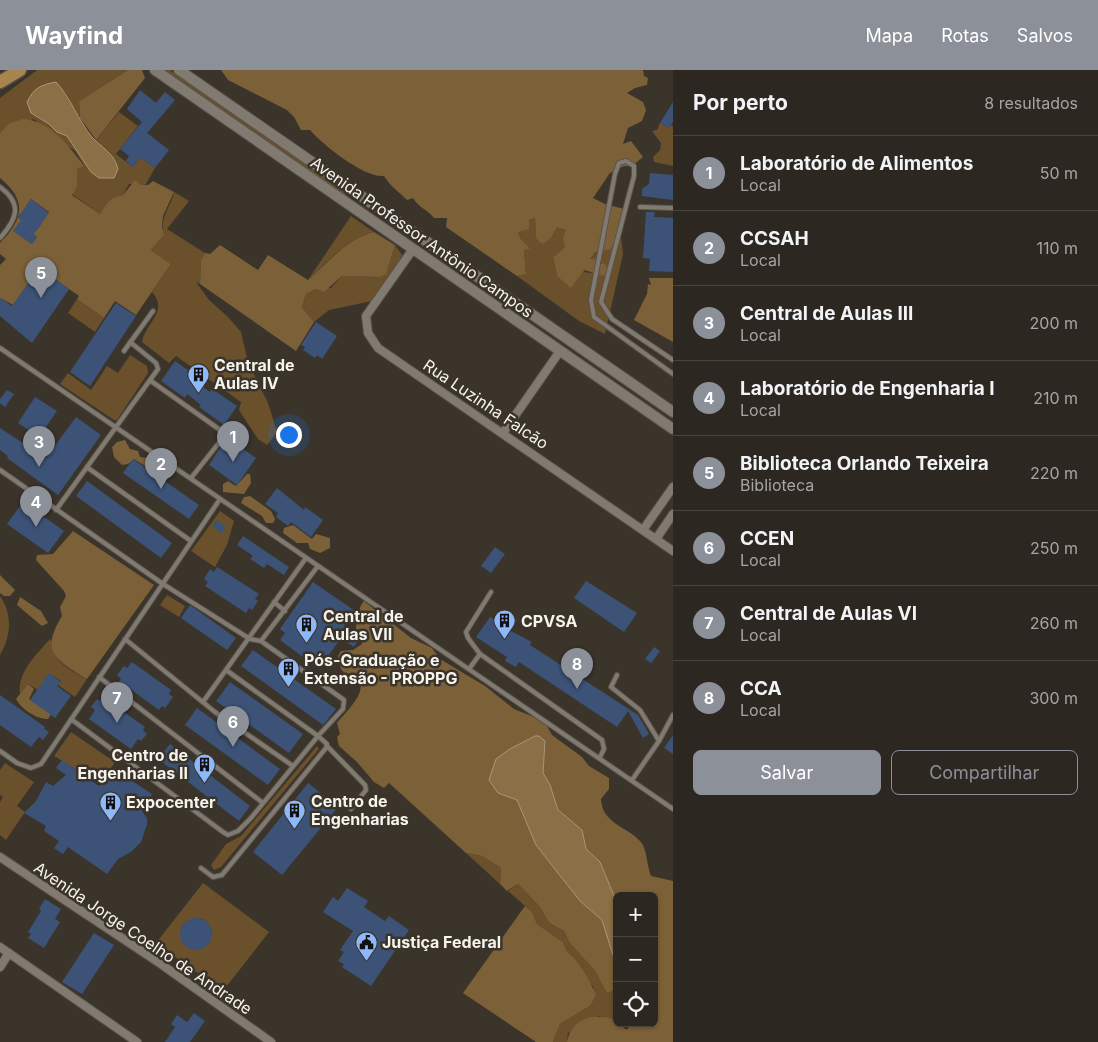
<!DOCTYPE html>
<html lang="pt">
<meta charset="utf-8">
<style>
:root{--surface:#2c2720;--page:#342f29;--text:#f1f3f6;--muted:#a6a5a5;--line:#48443e;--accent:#8c9099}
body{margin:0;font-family:Inter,sans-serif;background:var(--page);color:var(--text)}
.controls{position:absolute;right:15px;bottom:15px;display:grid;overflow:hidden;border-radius:8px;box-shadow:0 1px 4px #0004}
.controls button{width:45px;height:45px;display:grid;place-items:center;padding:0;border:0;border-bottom:1px solid var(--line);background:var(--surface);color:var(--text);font:25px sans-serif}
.you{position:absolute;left:288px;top:364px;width:18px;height:18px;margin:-12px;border:4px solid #fff;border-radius:50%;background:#1a73e8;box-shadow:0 0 0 8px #1a73e833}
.badge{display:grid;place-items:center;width:32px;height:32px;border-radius:50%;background:var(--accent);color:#fff;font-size:16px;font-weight:700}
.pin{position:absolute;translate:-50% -41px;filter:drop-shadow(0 1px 2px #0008)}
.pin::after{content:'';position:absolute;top:26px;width:18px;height:15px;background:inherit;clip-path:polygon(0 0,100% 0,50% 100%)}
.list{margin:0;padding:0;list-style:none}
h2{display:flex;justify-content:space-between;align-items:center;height:65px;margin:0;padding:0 20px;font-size:21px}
h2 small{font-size:16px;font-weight:400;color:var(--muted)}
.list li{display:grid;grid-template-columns:32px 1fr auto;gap:15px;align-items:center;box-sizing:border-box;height:75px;padding:0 20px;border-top:1px solid var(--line)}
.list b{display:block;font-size:19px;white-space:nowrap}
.list p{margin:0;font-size:16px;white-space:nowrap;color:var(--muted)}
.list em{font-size:16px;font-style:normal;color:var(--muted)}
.actions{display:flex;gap:10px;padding:15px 20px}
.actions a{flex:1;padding:11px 0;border:1px solid var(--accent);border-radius:8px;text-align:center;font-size:18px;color:var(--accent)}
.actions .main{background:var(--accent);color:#fff}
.icon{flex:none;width:28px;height:28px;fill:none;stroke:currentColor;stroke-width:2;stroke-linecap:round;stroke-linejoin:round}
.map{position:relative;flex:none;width:673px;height:972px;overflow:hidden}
header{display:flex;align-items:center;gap:30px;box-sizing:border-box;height:70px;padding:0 25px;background:var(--accent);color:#fff}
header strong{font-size:24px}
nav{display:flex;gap:28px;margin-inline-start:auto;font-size:18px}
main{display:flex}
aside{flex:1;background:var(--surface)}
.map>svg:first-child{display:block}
</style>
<header>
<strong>Wayfind</strong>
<nav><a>Mapa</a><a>Rotas</a><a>Salvos</a></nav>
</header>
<main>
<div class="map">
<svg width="673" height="972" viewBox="0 0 673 972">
<rect width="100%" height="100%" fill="#3a342b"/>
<!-- green -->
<path fill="#6a502b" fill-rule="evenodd" d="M37,0H128L79,31L80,48L65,22L31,43L49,54L57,62L67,66L81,87L116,91L96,70L119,42L138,56L116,84L133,97L140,87L155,98L146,114H129L123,125C112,126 105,135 100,144L72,124L77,98L84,96L75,81L69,77L61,78L45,66L42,58L63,75L67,76L54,63L33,49L0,63V28Z
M162,0H170L349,122L348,124L344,125Z
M660,53L669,58L671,55L673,57V96L654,92L653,87L660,80L661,73L652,61L657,60Z
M174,122L189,131L167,159L205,183L201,190L200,214L196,212L209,230L228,247L241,262L248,292L268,333L277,362L267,375L258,369L239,340L241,332L176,286L169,293L142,272C146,252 169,242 152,222L171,194L151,180L164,165C159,147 171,137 174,122Z
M351,146L374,162C347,168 328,192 308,210Z
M535,148L536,168H551L557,156L566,160L565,177L553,189L557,206L586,197L584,202L591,203L598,195L590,189L620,159L623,184L605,264L579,251L517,206L526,204L524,180L529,179L521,169L518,162L529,150Z
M395,175L402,185L400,190L372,231L329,240L314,252L302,237L306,224L316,219L331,218L342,206L380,207L386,203Z
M77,229L104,248L95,262L68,243Z
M130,285L147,296L148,303L117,350H114L60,314L68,303L91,320L107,296L118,303Z
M220,441L234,451L227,475L215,497L191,481Z
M167,525L185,536L179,547L160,535Z
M0,526C13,545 11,566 0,585Z
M50,569L53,573C52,593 72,600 87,609L75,627L58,615L61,611L50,604L38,620L28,614L20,624C17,602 37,584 50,569Z
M71,662L115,692L100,714L54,686Z
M317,676L319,679L221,797L214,800L211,795L226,774L241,766Z
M5,693L34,712L17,736L25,742L6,770L0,765V732L3,727L0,725V700Z
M466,783L482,786L501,798L500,814Z
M203,813L269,862L223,921L156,873ZM194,848L203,849L212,860L209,874L197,880L184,874L180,865L182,856Z
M518,814L540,837L549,853L564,861L569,872L595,901L607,922L617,919V950L598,946L597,949L568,963L567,972H553L560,954L590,936L594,918L586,908L581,896L564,881L563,872L537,854L532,842L508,821Z"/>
<!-- forest -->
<path fill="#7c6038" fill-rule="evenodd" d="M128,0H142L145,8L96,70L80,48L79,31Z
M221,0H643L644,6L648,8L647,15L635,18L627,23L643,32L646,40L642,51L628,58L623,74L631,71L643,87L632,96H624L610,103L593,128L605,134L628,140L611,179L596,182L590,189L598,190V195L604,193L608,199L605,206L584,200L571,218L557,206L553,188L565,177L563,168L566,160L557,157L551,168L542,174L536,168L535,148L529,150V159L518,162L521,169L530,179L524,180L526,204L517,206L446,157L447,148H434C428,140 418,137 413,128L407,130C399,122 390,116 384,106C364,108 323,75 310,60H301L294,47L287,40L228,10Z
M23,49C49,50 70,77 84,96L77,99V116L72,125L100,144C105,135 111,126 123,125L135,110L139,114L148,115L153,111L174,122L163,146L162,157L164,165L151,180L171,194L136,245L115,231L104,248L77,229L79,226L39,198L13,235L0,228V195L6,189L0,184V173C24,149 27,130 0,108V63L10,53ZM31,129L49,142L44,149L26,136ZM23,141L41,154L36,161L18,147ZM19,154L37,167L32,174L14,161Z
M374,162L395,175L386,204L380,207L342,206L324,222L316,219L306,224L302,237L314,252L296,281L200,214L201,190L205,183L210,184L220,175L258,200L268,185L308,210C329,192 347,168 374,162Z
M649,208H673V272L634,250L647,224L648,214L651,215Z
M125,370L130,379L138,381L140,387L148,388L151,393H157L158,400L156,403L134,389L128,394L122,395L114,387L112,377L117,372Z
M247,404H250L251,413L244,424L223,422V414L228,411L236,416Z
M250,426L271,441L275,449L273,453H266L262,446L241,433L244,427Z
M293,455L312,469L316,464L330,468V478L320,483L310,479L308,473H297L283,463L284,458Z
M73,461L154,515L87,609C57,591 39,583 62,546L60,537L66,526L64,521L36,490L37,485L53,484Z
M0,505L15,520L10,526H4L0,523Z
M20,527L41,541L48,553L42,556L17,535Z
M364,531L411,568L432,578L440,589L485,616L514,639L534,647L547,656L552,665L582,687L589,696L609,708V719L601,729C602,754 627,756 641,772C647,780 647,796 651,806L673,811V972H567C572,946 596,943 617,950V953L627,960L630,953H654V826H617V833L600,792L586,779L582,760L558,740L550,715L543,703L545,671L535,666L531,669L498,723L517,730L536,775L580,831L602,850L617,898V919L607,923L595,901L569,872L564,861L549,853L540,837L518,814L507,821L500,814L501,798L482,786L466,783L389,713L384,718L374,712L357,692L339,676L337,667L340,664L337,653C345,642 380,612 346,605L341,599L338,586L341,581L353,580L362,574V560L356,559C356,551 359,536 364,531Z
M28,614L34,619L29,629L51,644L48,649C36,649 21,639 16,629Z
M525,836L532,842L537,854L563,872C565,883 572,885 579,894C583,899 594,919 596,925L590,936L560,954L553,972H536L463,923Z"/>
<!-- water -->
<path fill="#8b6f47" stroke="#ab9779" d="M56,12C71,28 78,50 92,67C102,78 115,84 118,99L114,108H99L91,102L67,66L57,62L49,54L31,43L27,32C34,18 40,15 56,12Z
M535,666H539L545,671L543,703L550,715L558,740L582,760L586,779L600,792L617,833V898L602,850L580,831L536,775L517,730L498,723L489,710L496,689L510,679Z"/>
<!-- building -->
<path fill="#3c5377" d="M140,20L156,33L165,22L175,30L147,63L169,80L155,98L140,87L133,97L126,91L129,86L120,79L142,52L127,39Z
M673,32V52L669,58L660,53Z
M650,103L673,105V130L642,126V119L649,114Z
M31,129L49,143L33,165L37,167L32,174L13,161L21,150L18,148Z
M646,142H655L654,147L673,148V202L649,201L650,189L643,188Z
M39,198L69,219L32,273L0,246V228L12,236Z
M116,233L136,246L90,316L70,302Z
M316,252L337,266L322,289L317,285L315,288L303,280L305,277L301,275Z
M175,291L202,310L199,314L210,322L212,319L237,336L224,355L199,337L201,335L187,324L185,328L161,311Z
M7,320L14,324L5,337L0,333V329Z
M35,327L57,341L39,367L18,353Z
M76,347L101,365L58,425L7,388L8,386L0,380V358L46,388Z
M224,372L233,379L236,374L256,388L237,415L209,395Z
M133,389L199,435L189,449L123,403Z
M87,411L172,473L161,488L76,426Z
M277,418L304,440L305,437L323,450L311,467L291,452L288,456L276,447L278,443L265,434Z
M23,432L64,461L48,483L7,454Z
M217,450L226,457L221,463L212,456Z
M243,466L289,497L284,505L267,494L264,498L250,489L253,486L237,475Z
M495,477L505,484L491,503L481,496Z
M217,497L259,524L255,529L258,531L252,540L249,538L246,543L205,516L208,512L204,509L210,499L214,502Z
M586,511L637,543L624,562L574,528Z
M313,512L355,541L344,556L360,568L354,577L341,568L319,599L280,570L285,563L280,559Z
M190,535L236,568L227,580L181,548Z
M490,547L496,551L497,548L507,555L505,558L532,572L530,575L638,645L649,664L643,668L628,641L617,657L519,592L516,597L505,591L507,587L476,567Z
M654,577L660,581L651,593L645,589Z
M253,580L336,639L323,655L241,596Z
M132,592L171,620L169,624L173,627L165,638L162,636L159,640L119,611L121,609L117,605L124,596L127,598Z
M49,603L61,612L57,616L71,626L55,648L30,630Z
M230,612L303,664L289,683L216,631Z
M0,625L45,657L44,659L49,662L43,670L39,667L31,677L0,655Z
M103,627L145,657L143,660L147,664L141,671L138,669L131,679L89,649L95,640L91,637L97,629L100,631Z
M197,638L280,699L268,715L185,655Z
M673,665V684L664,678Z
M170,674L250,736L239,751L158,689Z
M62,690L99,716L112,698L152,724L142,741L147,748V754L141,772L131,782L118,789L107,804L68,777L63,784L54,778L59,771L44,761L46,756L24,743L36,731L46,712L53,716L66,705L56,698Z
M308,713L338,737L282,805L253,782Z
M347,818L368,831L364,837L385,851L389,846L409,860L371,916L342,897L344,894L338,891L344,882L340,880L353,861L323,842L333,827L338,831Z
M45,829L61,839L55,849L60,852L44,878L28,868L31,864L28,862L41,841L39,839Z
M180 864a16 16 0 1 1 32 0a16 16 0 1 1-32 0Z
M94,863L114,875L82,924L62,912Z
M194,943L205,951L190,972H165L175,957L171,954L177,945L187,952Z"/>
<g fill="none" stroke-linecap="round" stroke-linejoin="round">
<defs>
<path id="service" d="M0,117C23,134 17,149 0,168
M640,137L673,138
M0,278L673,739
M124,281L153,241
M673,290L612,249L601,232L634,106V96L626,91L619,93L615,104L591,230L594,247L673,304
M151,311L223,362L222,369L191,408
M88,398L191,471
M0,400L163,514L250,569L261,571L344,630L343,639L318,666L327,674L326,678L222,805L213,807L201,798
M56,440L158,299L156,293L130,272
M274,532L285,541
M125,569L215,642L293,696
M261,571L318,496
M480,584L602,670L604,679L600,687
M469,599L480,584L468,568L466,562L491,522
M617,605L611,617L640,640L659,671L632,710
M99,607L263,733
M203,632L306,488
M71,649L223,762L228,765L238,761L251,748L318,666L226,600
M659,671L673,645
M327,676L365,715L366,720L351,739
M0,681L17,693L31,698L41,694L220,429"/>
<path id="minor" d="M413,179L366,246L368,263L378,278L673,481
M503,363L560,281
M643,460L673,417
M656,469L673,444
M0,787L158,892L271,972
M0,877L137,972
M0,897L9,883"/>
<path id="tertiary" d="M155,0L673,359
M179,0L673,342"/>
<path id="primary" d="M0,12L20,0"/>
</defs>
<!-- service casing -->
<use href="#service" stroke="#59534c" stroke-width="6"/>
<!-- minor casing -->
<use href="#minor" stroke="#59534c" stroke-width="10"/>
<!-- tertiary casing -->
<use href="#tertiary" stroke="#59534c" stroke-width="12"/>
<!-- primary casing -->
<use href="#primary" stroke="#59534c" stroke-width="15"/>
<!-- service -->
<use href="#service" stroke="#817a70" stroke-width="4"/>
<!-- minor -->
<use href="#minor" stroke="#817a70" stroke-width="8"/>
<!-- tertiary -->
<use href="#tertiary" stroke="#817a70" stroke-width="10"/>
<!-- primary -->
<use href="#primary" stroke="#a9854d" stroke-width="12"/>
</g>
<!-- icons -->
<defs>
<symbol id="building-pin" viewBox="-11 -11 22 30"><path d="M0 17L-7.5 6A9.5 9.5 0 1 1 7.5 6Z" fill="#8db9fc" stroke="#3a342b"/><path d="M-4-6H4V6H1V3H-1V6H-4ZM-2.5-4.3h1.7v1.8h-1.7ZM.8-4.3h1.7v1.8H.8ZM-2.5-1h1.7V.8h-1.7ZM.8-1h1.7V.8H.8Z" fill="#111"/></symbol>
<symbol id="civic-pin" viewBox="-11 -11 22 30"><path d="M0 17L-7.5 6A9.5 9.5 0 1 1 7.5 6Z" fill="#8db9fc" stroke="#3a342b"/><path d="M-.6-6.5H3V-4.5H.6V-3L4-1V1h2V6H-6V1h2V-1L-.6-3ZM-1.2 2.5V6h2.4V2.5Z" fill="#111"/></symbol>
</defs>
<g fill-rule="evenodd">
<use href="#building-pin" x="186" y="292" width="25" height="34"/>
<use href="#building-pin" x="492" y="538" width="25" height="34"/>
<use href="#building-pin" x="294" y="542" width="25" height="34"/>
<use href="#building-pin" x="276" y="586" width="25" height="34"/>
<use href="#building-pin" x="192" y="682" width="25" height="34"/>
<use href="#building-pin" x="98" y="720" width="25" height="34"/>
<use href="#building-pin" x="282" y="728" width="25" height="34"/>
<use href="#civic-pin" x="354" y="860" width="25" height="34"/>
</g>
<g text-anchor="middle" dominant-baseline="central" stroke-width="5" stroke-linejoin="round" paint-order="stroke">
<!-- street labels -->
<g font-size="16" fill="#f7f3ed" stroke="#3a342b">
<text transform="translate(422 167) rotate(35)">Avenida Professor Antônio Campos</text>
<text transform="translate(486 334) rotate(34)">Rua Luzinha Falcão</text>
<text transform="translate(143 868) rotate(34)">Avenida Jorge Coelho de Andrade</text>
</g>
<!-- poi labels -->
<g font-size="16" font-weight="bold" fill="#f7f3ed" stroke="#3a342b" text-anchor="start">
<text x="214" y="295">Central de<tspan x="214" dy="18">Aulas IV</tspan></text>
<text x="323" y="546">Central de<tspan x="323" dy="18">Aulas VII</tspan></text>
<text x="521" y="551">CPVSA</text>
<text x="304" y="590">Pós-Graduação e<tspan x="304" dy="18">Extensão - PROPPG</tspan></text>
<text x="188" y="685" text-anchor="end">Centro de<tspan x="188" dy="18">Engenharias II</tspan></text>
<text x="311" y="731">Centro de<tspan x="311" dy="18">Engenharias</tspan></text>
<text x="126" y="732">Expocenter</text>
<text x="382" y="872">Justiça Federal</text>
</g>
</g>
</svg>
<div class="controls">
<button>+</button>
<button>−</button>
<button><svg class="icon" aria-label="locate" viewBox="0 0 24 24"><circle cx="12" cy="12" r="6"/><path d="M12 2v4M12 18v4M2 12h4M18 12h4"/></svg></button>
</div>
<div class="you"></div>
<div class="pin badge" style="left:233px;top:392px">1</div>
<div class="pin badge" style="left:161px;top:419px">2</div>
<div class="pin badge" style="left:39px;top:397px">3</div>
<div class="pin badge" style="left:36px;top:457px">4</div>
<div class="pin badge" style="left:41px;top:228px">5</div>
<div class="pin badge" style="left:233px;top:677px">6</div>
<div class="pin badge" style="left:117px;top:653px">7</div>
<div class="pin badge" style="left:577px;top:619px">8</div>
</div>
<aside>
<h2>Por perto<small>8 resultados</small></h2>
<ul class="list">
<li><span class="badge">1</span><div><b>Laboratório de Alimentos</b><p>Local</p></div><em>50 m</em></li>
<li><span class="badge">2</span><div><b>CCSAH</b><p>Local</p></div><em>110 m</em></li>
<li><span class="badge">3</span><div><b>Central de Aulas III</b><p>Local</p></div><em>200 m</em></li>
<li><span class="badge">4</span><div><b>Laboratório de Engenharia I</b><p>Local</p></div><em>210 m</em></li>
<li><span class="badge">5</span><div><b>Biblioteca Orlando Teixeira</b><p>Biblioteca</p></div><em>220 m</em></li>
<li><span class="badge">6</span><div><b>CCEN</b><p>Local</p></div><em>250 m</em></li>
<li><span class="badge">7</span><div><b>Central de Aulas VI</b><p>Local</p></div><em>260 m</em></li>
<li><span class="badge">8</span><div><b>CCA</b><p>Local</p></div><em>300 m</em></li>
</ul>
<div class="actions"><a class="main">Salvar</a><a>Compartilhar</a></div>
</aside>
</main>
